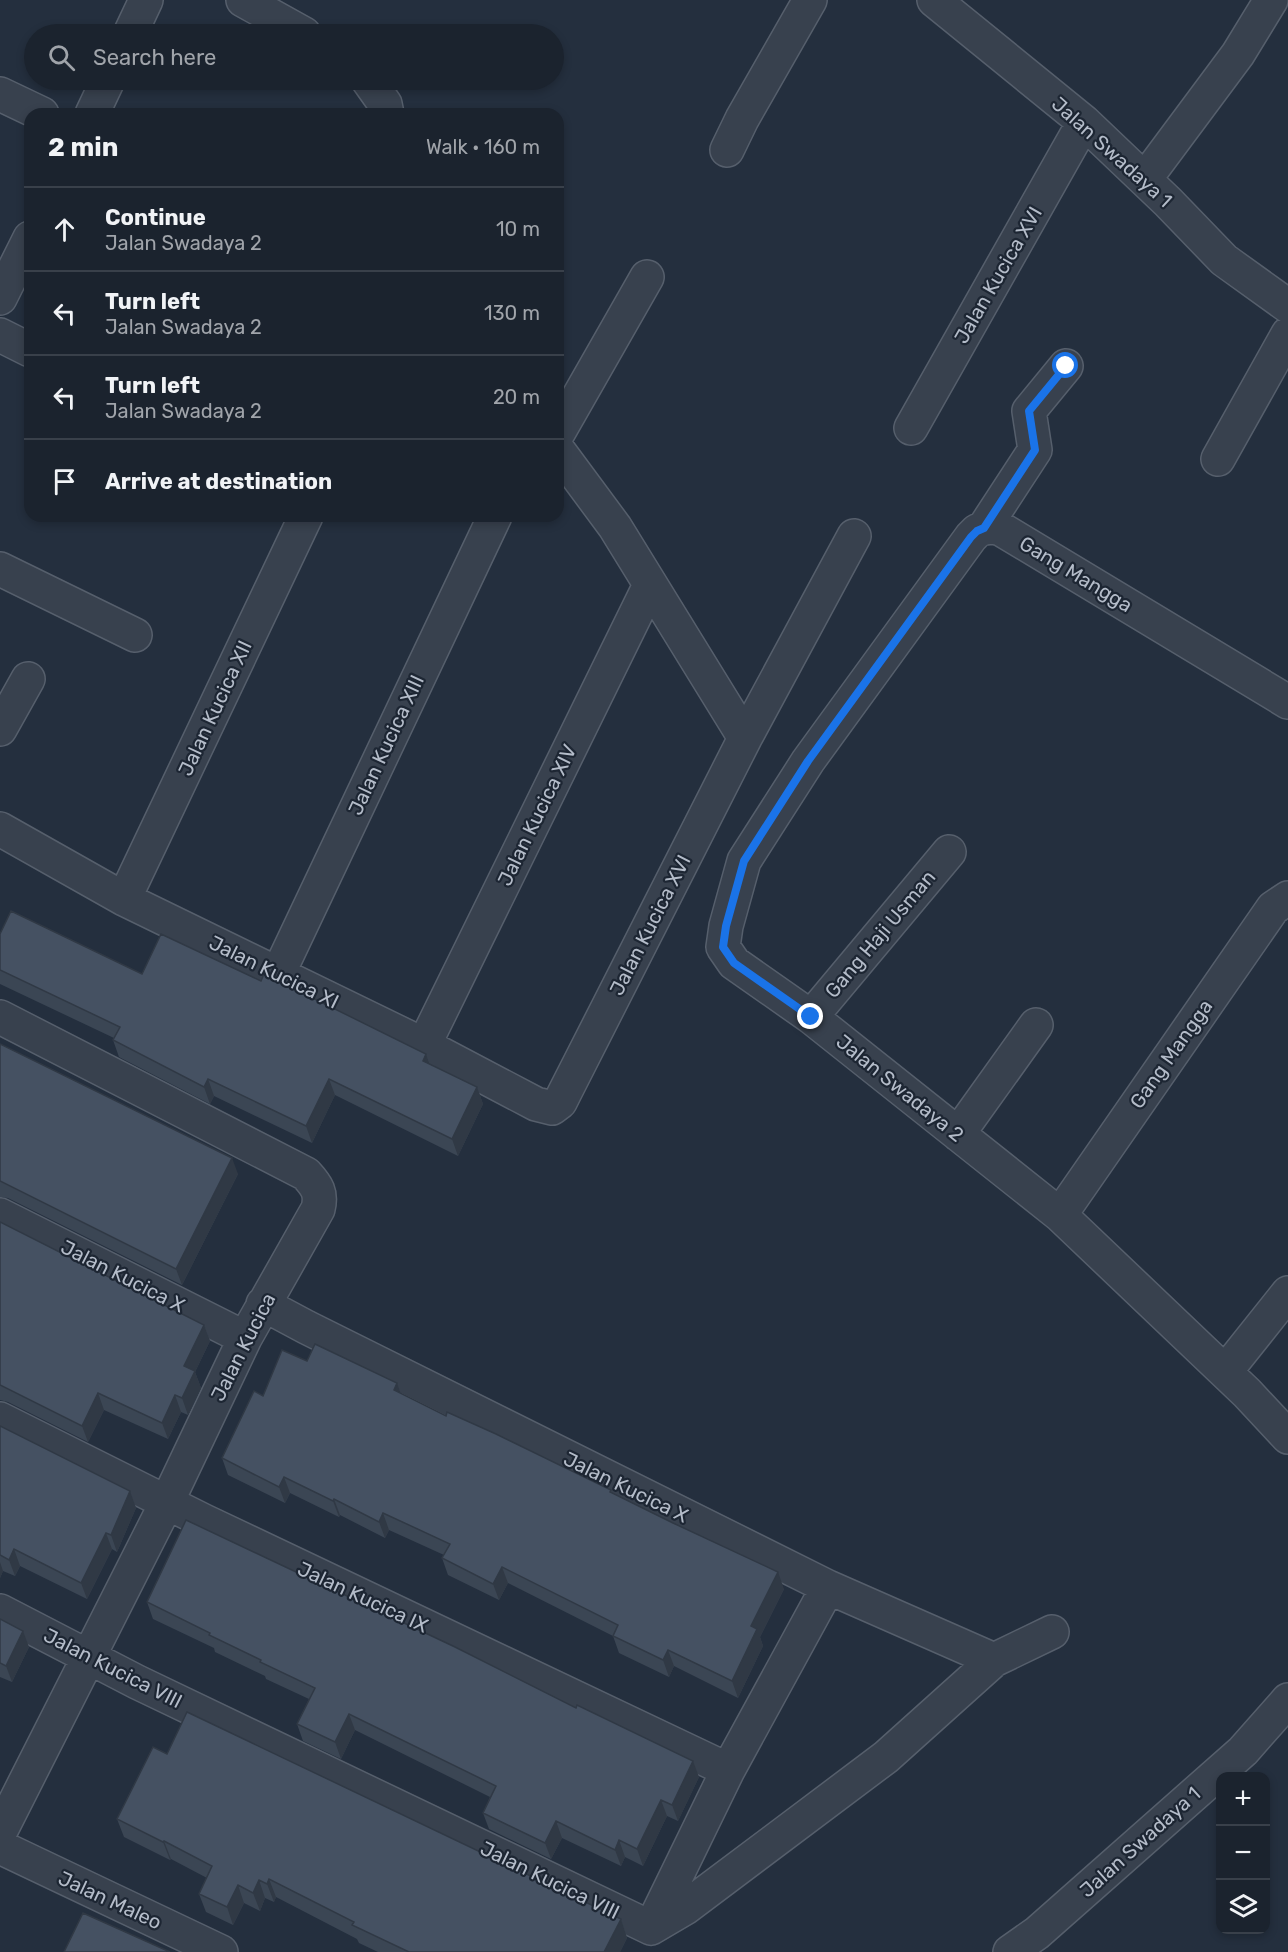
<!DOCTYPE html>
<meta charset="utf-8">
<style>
:root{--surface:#1b232e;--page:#242b36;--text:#f1f3f6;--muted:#a0a4aa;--line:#39404a}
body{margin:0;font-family:Rubik,sans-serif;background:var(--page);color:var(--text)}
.controls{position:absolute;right:18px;bottom:18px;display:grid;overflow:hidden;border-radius:12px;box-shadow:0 3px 9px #0003}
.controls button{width:54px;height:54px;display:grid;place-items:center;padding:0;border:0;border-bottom:2px solid var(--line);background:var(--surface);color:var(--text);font:30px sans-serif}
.stop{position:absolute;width:18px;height:18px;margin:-14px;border:4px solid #1a73e8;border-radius:50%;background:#fff}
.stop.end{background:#1a73e8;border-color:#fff;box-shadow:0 2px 6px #0008}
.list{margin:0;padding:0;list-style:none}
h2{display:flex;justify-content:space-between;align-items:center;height:78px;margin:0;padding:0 24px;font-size:26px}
h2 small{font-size:20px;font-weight:400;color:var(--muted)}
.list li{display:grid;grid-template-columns:39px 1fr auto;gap:18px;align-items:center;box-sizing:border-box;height:84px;padding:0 24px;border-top:2px solid var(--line)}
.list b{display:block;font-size:22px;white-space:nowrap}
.list p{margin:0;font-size:20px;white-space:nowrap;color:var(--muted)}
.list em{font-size:20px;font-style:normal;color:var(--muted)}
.icon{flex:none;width:33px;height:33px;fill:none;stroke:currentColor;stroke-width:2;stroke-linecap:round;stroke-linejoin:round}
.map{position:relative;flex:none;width:1288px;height:1952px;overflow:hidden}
.search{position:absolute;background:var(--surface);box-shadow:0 3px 9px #0003;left:24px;top:24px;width:540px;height:66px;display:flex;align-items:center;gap:15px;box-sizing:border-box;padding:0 21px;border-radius:33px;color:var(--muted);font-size:22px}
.panel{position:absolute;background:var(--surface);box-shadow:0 3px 9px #0003;left:24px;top:108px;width:540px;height:414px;border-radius:18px}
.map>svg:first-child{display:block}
</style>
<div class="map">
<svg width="1288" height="1952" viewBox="0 0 1288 1952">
<rect width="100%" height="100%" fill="#242f3e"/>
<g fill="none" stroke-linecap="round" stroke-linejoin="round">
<defs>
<path id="minor" d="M243,0L304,34
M934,0L1084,122L1168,202L1224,260L1288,306
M130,34L146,0
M368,80L385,104L387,114
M0,94L42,114
M92,114L108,80
M727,150L742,119L810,0
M1145,179L1238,54L1271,0
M0,298L30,238
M0,335L30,350
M1066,366L1029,411L1035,450L984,528L977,531L971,537L808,761L744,861L726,926L723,947L734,963L811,1017L1060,1215L1247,1393L1288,1437
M911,428L1084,122
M558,433L647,277
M558,450L615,527L745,738
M1218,459L1288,334
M984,528L993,527L1001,529L1288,702
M0,569L135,635
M0,729L28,679
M0,829L124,899L424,1045L536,1104L552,1108L560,1102L565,1092L745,738L854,536
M124,899L306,516
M278,974L495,516
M0,1017L306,1174C317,1186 322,1193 318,1209L245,1338L167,1502L0,1832
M811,1017L949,852
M424,1045L650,585
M958,1134L1036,1025
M0,1215L245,1338
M1060,1215L1273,908L1288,898
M263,1304L306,1327L828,1587L994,1660
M1225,1372L1288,1293
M0,1419L204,1521L728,1770
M0,1611L137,1682L651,1928L685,1908L886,1757L994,1660L1052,1632
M0,1847L221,1952
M651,1928L728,1770L828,1587
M1010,1952L1037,1933L1243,1751L1288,1700"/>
</defs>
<!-- minor casing -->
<use href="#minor" stroke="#565f6c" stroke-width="36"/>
<!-- minor -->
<use href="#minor" stroke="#38414e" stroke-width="33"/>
</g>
<!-- wall -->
<path fill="#3b4654" d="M0,934L142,974L261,981L426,1054L430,1064L477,1087L483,1104L458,1156L335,1095L312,1143L214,1096L210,1104L119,1057L113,1040L114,1038L0,984Z
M0,1044L238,1174L182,1285L8,1198L0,1197Z
M0,1222L204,1325L210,1341L195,1372L201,1388L188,1415L181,1412L168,1439L104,1410L88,1442L8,1402L0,1400Z
M307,1361L397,1383L401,1394L446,1416L612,1493L784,1589L760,1637L763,1646L738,1698L674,1666L669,1677L619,1653L613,1636L508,1583L499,1600L448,1575L442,1558L444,1555L389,1530L385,1538L340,1515L339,1517L290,1493L285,1503L228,1475L222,1458L263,1396Z
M0,1426L130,1491L136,1508L117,1552L112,1549L87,1599L20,1566L15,1576L3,1571L0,1578Z
M147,1602L699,1777L678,1821L667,1816L643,1866L625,1857L621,1866L562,1838L551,1859L489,1829L483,1813L490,1797L355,1730L341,1759L303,1741L297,1724L309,1699L266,1679L265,1676L215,1652L214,1648L153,1619Z
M0,1619L29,1647L12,1682L0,1677Z
M167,1754L621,1919L627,1938L620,1952H378L359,1943L357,1939L276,1897L274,1902L265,1898L260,1911L244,1903L233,1925L206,1912L199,1894L207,1878L171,1859L170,1860L124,1837L117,1819Z"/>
<!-- shaded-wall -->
<path fill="#303945" d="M426,1054L432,1071L423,1061Z
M208,1079L214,1096L210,1104L204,1087Z
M329,1079L335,1095L312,1143L306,1126Z
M477,1087L483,1104L458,1156L452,1139Z
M232,1158L238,1174L182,1285L176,1269Z
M204,1325L210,1341L195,1372L201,1388L188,1415L182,1398L184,1366Z
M397,1383L403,1400L394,1390Z
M98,1393L104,1410L88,1442L82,1426Z
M175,1395L181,1412L168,1439L162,1423Z
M284,1477L290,1493L285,1503L279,1487Z
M130,1491L136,1508L117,1552L111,1535Z
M334,1499L340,1515L339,1517L333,1501Z
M383,1513L389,1530L385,1538L379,1522Z
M106,1533L112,1549L87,1599L81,1583Z
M14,1549L20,1566L15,1576L9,1560Z
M0,1562L3,1571L0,1578Z
M502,1567L508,1583L499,1600L493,1584Z
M778,1572L784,1589L760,1637L763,1646L738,1698L732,1681L751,1626Z
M23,1631L29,1647L12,1682L6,1666Z
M668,1650L674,1666L669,1677L663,1660Z
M349,1714L355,1730L341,1759L335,1742Z
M693,1761L699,1777L678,1821L672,1805Z
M661,1800L667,1816L643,1866L637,1849Z
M556,1821L562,1838L551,1859L545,1843Z
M619,1840L625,1857L621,1866L615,1850Z
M164,1841L171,1859L170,1860L163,1842Z
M269,1879L276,1897L274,1902L267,1884Z
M259,1880L265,1898L260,1911L253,1893Z
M238,1885L244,1903L233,1925L227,1907Z
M621,1919L627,1938L620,1952H604Z"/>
<!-- building -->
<path fill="#455162" stroke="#303945" stroke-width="1.5" d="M11,911L142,974L161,934L261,981L264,974L426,1054L423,1061L477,1087L452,1139L329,1079L306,1126L208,1079L204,1087L113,1040L120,1027L0,970V934Z
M0,1044L232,1158L176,1269L0,1181Z
M0,1222L204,1325L184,1366L195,1371L182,1398L175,1395L162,1423L98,1393L82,1426L0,1385Z
M315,1344L397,1383L394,1390L446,1416L447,1412L496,1434L611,1490L610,1492L673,1523L778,1572L751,1626L757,1629L732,1681L668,1650L663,1660L613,1636L618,1625L502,1567L493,1584L442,1558L450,1544L383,1513L379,1522L334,1499L333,1501L284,1477L279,1487L222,1458L254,1391L263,1396L282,1350L307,1361Z
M0,1426L130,1491L111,1535L106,1533L81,1583L14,1549L9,1560L0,1555Z
M186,1520L455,1647L576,1708L577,1705L693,1761L672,1805L661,1800L637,1849L619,1840L615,1850L556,1821L545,1843L483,1813L496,1786L349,1714L335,1742L297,1724L315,1688L260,1662L261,1660L209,1635L210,1633L147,1602Z
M0,1619L23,1631L6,1666L0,1663Z
M187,1712L621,1919L604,1952H409L352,1925L354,1922L269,1879L267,1884L259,1880L253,1893L238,1885L227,1907L199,1894L212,1866L164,1841L163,1842L117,1819L153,1747L167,1754Z
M83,1913L170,1952H64Z"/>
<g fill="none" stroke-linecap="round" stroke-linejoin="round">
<!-- route -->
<path stroke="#1a73e8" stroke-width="8" d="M811,1017L734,963L723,947L726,926L744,861L808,761L971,537L977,531L984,528L1035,450L1029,411L1066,366"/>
</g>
<g text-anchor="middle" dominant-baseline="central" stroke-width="4.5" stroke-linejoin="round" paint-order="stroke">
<!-- street labels -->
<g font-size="20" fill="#b4bcc9" stroke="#1d2633">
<text transform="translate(1112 152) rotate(42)">Jalan Swadaya 1</text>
<text transform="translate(998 275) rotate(-60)">Jalan Kucica XVI</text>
<text transform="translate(1076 574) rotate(31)">Gang Mangga</text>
<text transform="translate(215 708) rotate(-65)">Jalan Kucica XII</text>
<text transform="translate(386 745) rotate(-65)">Jalan Kucica XIII</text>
<text transform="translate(537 815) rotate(-64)">Jalan Kucica XIV</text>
<text transform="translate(650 925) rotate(-63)">Jalan Kucica XVI</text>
<text transform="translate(880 934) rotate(-50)">Gang Haji Usman</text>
<text transform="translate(274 972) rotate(26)">Jalan Kucica XI</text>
<text transform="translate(1171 1054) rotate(-55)">Gang Mangga</text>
<text transform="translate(900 1088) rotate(39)">Jalan Swadaya 2</text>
<text transform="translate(123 1276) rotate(27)">Jalan Kucica X</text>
<text transform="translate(243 1347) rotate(-63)">Jalan Kucica</text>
<text transform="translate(626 1487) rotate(26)">Jalan Kucica X</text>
<text transform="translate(363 1597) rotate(25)">Jalan Kucica IX</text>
<text transform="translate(113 1668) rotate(27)">Jalan Kucica VIII</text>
<text transform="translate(1140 1842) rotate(-42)">Jalan Swadaya 1</text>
<text transform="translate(550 1880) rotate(26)">Jalan Kucica VIII</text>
<text transform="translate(110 1900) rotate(25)">Jalan Maleo</text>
</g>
</g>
</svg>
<div class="controls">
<button>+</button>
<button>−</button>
<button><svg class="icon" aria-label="layers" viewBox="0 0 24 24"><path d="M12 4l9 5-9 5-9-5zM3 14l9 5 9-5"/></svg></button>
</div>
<div class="stop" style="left:1066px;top:366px"></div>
<div class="stop end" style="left:811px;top:1017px"></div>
<div class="search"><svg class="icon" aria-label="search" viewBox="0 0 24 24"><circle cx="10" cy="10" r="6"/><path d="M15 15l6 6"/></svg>Search here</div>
<section class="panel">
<h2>2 min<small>Walk · 160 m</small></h2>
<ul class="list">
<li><svg class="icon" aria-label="ahead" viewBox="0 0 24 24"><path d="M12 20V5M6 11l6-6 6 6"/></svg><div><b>Continue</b><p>Jalan Swadaya 2</p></div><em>10 m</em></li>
<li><svg class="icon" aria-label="left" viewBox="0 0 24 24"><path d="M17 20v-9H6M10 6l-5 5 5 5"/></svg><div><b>Turn left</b><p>Jalan Swadaya 2</p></div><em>130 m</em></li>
<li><svg class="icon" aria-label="left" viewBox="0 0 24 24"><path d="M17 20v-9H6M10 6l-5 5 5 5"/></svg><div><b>Turn left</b><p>Jalan Swadaya 2</p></div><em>20 m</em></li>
<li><svg class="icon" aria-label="arrive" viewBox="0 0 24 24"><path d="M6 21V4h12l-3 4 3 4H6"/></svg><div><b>Arrive at destination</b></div></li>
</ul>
</section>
</div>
